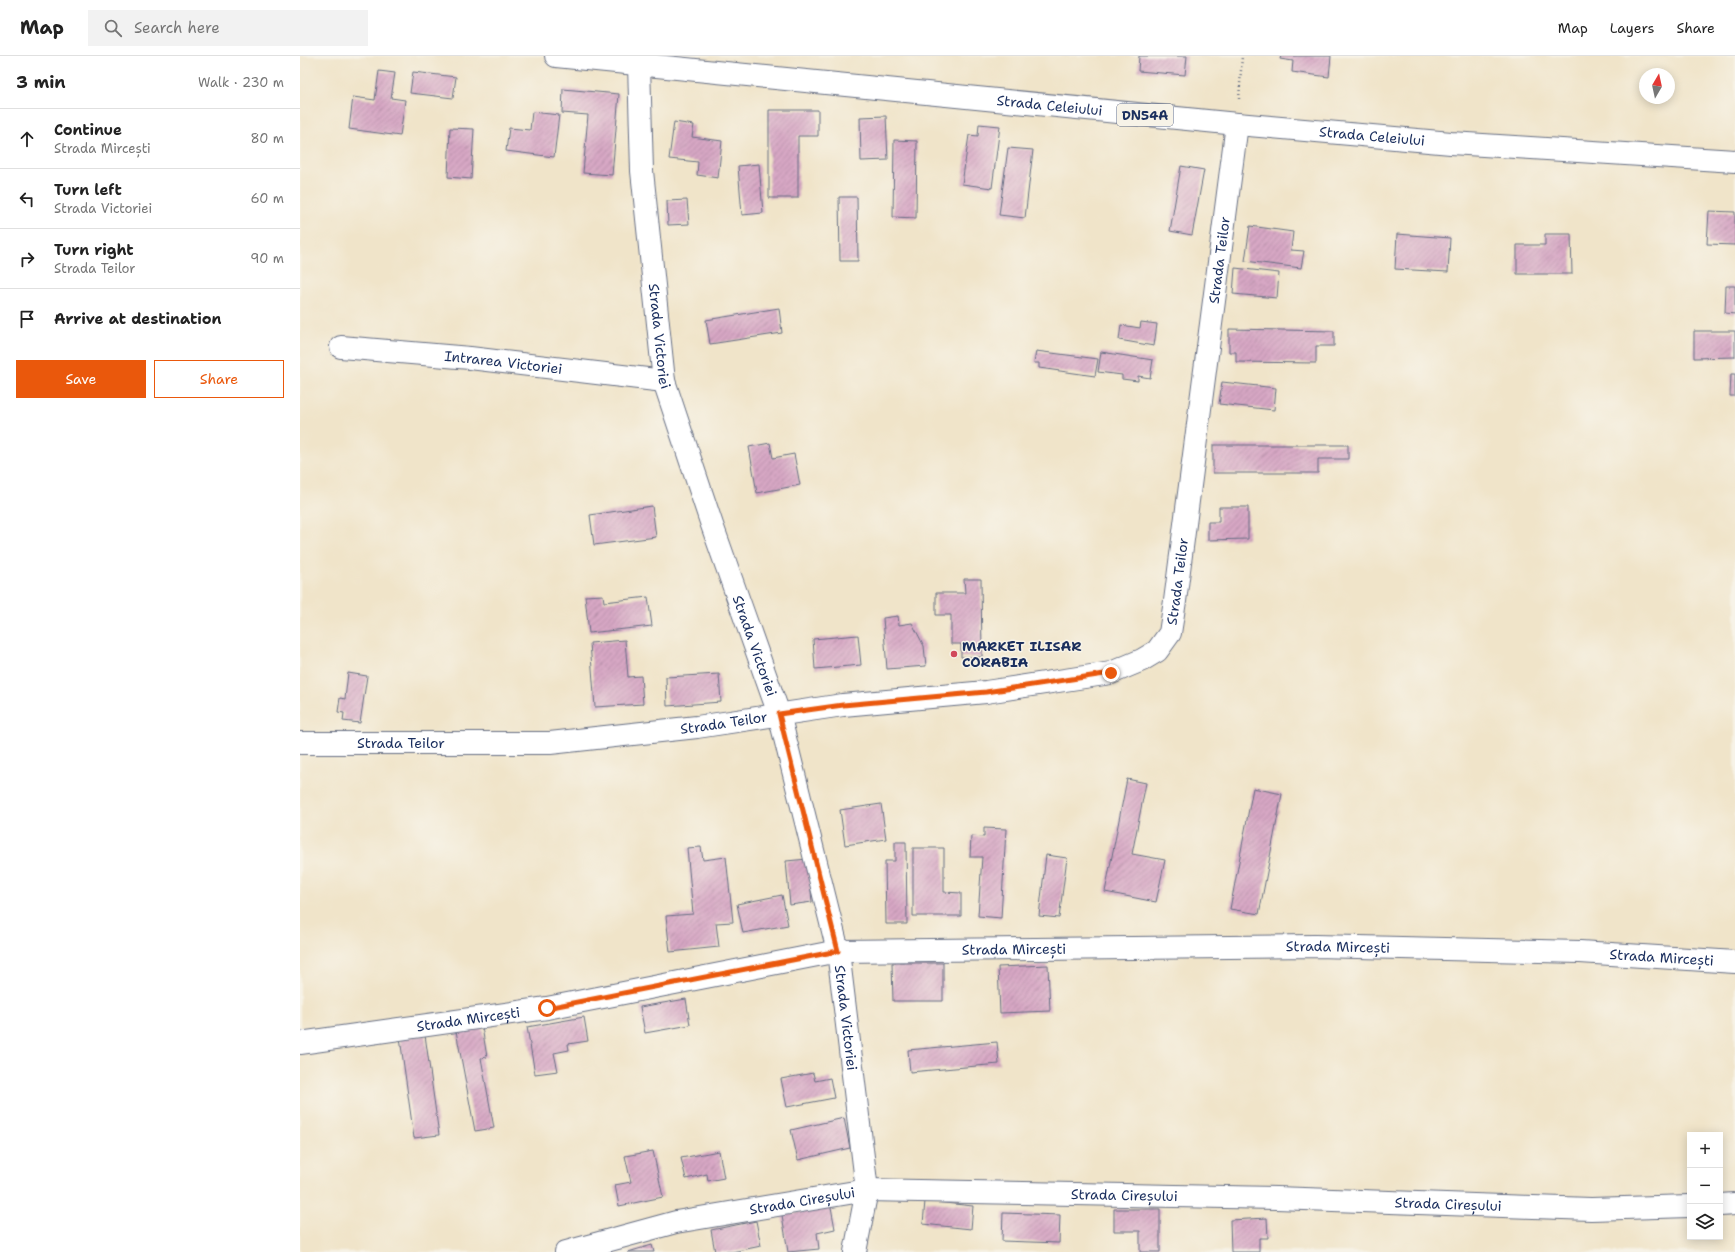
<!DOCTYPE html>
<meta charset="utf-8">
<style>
:root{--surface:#fff;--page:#f2f2f2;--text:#222;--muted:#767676;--line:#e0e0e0;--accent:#ea580c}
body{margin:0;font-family:"Shantell Sans",sans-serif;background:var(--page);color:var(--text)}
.controls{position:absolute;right:12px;bottom:12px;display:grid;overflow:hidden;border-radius:0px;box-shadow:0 2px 10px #0003}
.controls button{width:36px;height:36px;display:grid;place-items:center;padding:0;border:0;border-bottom:1px solid var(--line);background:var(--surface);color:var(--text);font:20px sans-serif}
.compass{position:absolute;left:1339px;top:12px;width:36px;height:36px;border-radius:50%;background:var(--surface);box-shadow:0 2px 10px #0003;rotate:9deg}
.stop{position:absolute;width:12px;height:12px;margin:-9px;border:3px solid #ea580c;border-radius:50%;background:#fff}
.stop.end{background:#ea580c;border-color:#fff;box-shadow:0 1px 4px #0008}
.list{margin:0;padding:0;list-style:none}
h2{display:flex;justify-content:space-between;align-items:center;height:52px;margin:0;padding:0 16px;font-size:17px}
h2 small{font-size:13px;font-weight:400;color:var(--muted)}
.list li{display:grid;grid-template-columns:26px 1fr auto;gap:12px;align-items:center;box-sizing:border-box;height:60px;padding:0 16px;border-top:1px solid var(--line)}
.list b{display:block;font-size:15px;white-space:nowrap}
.list p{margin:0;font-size:13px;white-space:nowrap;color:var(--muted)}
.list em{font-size:13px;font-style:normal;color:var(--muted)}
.actions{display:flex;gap:8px;padding:12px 16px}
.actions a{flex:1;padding:9px 0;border:1px solid var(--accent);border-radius:0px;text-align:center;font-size:14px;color:var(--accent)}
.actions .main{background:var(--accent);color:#fff}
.icon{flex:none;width:22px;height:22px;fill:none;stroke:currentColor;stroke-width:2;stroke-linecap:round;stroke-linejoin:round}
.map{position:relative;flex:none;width:1435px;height:1196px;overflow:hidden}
header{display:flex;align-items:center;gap:24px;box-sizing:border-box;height:56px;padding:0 20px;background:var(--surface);border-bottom:1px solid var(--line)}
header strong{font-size:19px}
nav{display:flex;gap:22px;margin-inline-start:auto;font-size:14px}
.search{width:280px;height:36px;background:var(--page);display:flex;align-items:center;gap:10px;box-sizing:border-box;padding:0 14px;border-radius:0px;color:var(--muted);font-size:15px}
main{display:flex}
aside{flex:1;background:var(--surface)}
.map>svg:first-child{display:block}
</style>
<header>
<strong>Map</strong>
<div class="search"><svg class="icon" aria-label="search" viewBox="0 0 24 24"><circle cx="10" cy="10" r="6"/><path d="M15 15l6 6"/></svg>Search here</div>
<nav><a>Map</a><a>Layers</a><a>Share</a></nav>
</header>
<main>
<aside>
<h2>3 min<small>Walk · 230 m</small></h2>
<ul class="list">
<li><svg class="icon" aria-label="ahead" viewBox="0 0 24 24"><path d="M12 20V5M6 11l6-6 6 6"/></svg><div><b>Continue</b><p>Strada Mircești</p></div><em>80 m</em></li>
<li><svg class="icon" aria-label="left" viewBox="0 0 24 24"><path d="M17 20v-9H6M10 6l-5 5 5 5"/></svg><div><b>Turn left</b><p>Strada Victoriei</p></div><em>60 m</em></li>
<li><svg class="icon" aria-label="right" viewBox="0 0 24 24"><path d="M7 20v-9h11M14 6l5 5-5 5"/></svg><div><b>Turn right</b><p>Strada Teilor</p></div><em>90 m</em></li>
<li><svg class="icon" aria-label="arrive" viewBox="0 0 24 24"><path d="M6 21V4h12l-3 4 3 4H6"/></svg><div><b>Arrive at destination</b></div></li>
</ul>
<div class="actions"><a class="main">Save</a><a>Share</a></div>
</aside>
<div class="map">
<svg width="1435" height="1196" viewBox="0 0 1435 1196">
<defs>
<pattern id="building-hatch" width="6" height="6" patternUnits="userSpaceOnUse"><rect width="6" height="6" fill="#d7a7c4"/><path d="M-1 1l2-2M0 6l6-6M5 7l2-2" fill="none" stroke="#ae88a2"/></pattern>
</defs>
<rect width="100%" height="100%" fill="#f7f3e8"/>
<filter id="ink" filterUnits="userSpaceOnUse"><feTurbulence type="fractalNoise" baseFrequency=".025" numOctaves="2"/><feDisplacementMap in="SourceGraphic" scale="8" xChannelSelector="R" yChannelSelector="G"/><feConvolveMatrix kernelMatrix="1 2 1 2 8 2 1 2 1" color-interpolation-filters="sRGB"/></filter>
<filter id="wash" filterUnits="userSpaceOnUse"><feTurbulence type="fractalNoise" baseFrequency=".012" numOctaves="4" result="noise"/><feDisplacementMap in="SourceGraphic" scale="16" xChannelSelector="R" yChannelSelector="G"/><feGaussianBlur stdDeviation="0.9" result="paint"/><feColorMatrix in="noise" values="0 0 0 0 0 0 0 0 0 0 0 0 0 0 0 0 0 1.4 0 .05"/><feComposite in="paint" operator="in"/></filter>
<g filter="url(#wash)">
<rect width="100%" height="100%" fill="#f0e4c9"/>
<g id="blocks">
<!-- building -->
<path fill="url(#building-hatch)" d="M839,0H887L885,19L838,15Z
M981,0H1031L1029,21L992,16L993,5L980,3Z
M79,15L95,17L91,42L105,44L100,80L49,73L53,41L75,44Z
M113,16L156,21L153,42L110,37Z
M263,33L319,38L312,119L283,117L288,59L262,57Z
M469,54H518V80H498V142H469Z
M232,56L259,59L254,101L206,95L209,72L230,74Z
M586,60L588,104L561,105L560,61Z
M374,66L394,69L392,81L422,85L418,122L397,119L398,106L369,103Z
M679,68L700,70L692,132L662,128L669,79L678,80Z
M150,72L174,73L171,123L148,121Z
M594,84L617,85L616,162L593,161Z
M708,92L733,94L725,162L699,159Z
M459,108L463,157L442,159L438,110Z
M881,110L904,114L892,179L870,175Z
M539,141H557L558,205H540Z
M387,144L389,168L368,169L367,145Z
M1409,155L1435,156V189L1407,188Z
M950,170L993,176L991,194L1004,195L1001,212L945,205Z
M1097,178L1150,182L1148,216L1095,213Z
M1245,178H1271L1272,218H1217V189H1245Z
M935,212L979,217L977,242L933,238Z
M1426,230H1435V258L1425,257Z
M479,252L482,277L410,288L406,264Z
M841,266L857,268L854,290L819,284L821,269L840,272Z
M929,273L1034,275V290H1016V307L936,306V296H929Z
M1394,275H1435V301L1394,302Z
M736,295L798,303L795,320L739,312V307H734Z
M801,296L853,304L850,322L838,320V325L822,323V319L798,316Z
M1431,318H1435V340H1430Z
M922,326L976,332L974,354L919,348Z
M470,387L473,402L494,398L500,429L457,437L449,391Z
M913,389H1048V403H1018V417H913Z
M352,450L356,481L294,489L290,459Z
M919,451H948V483L908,484V466H919Z
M664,523H681L682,601H661V588H651V559H636V537H665Z
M303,539L304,546L348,541L352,570L289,577L285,540Z
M598,560L599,569L612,567L624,590L626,610L587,613L583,562Z
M558,579L561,609L515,613L513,583Z
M325,584L328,621L341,620L343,648L295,651L290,587Z
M48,617L67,620L60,667L43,665L44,657L38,656L40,642L45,643Z
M419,618L421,646L367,650L366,621Z
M827,723L846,727L832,798L865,804L856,846L805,836Z
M953,732L982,738L959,858L930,853Z
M581,748L586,783L545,789L540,754Z
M684,772L706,773L701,862L678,860L682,801H670L671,780L684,781Z
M595,786H606L607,868H586L585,805H595Z
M401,791L403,804L426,801L433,866L416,867L419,891L370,896L366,860L393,858L387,792Z
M613,792H644V836L661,837V860H613Z
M746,799L767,802L759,862L739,860Z
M508,803L512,846L490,849L486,805Z
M482,839L488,869L443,877L437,848Z
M592,907H643V945H593Z
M748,909L750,955L700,957L698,911Z
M386,943L390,969L345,977L340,951Z
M284,961L288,985L268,988L269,994L254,997L258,1015L235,1018L227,971Z
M182,971L187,1001L181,1002L194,1072L175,1075L156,975Z
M125,979L139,1079L114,1082L100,982Z
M697,986L699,1008L610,1016L608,994Z
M513,1017L515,1025L530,1022L534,1042L487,1051L481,1023Z
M544,1062L550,1092L498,1104L491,1074Z
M353,1095L363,1141L319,1150L315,1129L331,1126L325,1100Z
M419,1095L424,1122L408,1125L407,1118L386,1123L381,1102Z
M625,1145L673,1150L671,1173L623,1168Z
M531,1151L535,1173L517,1177L519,1193L488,1196L482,1159Z
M814,1153H860V1196H840V1175H814Z
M703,1157L760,1159L759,1187L702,1185Z
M967,1162L968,1182H959V1196H931L930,1164Z
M456,1165L461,1190L432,1196H415L411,1174Z
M352,1189L354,1196H328Z"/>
</g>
</g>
<g filter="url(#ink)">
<use href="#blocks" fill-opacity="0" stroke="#666e83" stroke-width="1"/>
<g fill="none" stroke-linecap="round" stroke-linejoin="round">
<defs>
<g id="minor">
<path id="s1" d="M339,8L342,115L364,325L412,469L479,658L538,895L567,1134L555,1196"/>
<path id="s2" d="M41,291L170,302L364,325"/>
<path id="s3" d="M0,687H250L397,671L543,649L686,636L811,617L842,604L857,595L870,577L875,545L937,68"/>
<path id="s4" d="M0,987L247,952L538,895L1015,890L1280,896L1435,906"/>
<path d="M1420,1149L1435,1148"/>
<path id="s5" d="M266,1196L376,1166L567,1134L976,1142L1291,1153L1390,1150"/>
</g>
<g id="primary">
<path id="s6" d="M256,0L937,68L1151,87L1435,105"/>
</g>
</defs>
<!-- minor casing -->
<use href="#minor" stroke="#666e83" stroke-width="24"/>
<!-- primary casing -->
<use href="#primary" stroke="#666e83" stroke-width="24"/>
<!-- path -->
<path stroke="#666e83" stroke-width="2.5" stroke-dasharray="1 3" stroke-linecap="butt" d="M939,43L942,0"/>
<!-- minor -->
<use href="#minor" stroke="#fff" stroke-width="22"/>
<!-- primary -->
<use href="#primary" stroke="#fff" stroke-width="22"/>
</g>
</g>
<g fill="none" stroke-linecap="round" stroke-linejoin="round" filter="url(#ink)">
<!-- route -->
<path stroke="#ea580c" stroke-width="5" d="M247,952L538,895L479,658L543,649L686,636L811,617"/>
</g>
<!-- markers -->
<circle fill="#d1495b" stroke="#f7f3e8" stroke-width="1.5" cx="654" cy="598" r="4"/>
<g text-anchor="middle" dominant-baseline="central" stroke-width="3" stroke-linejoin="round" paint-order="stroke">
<!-- shield labels -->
<rect fill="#f7f3e8" stroke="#5d6a87" stroke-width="1" x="817" y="48" width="56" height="22" rx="3"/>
<g font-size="13" font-weight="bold" fill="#1b2f5e">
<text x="845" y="59">DN54A</text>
</g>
<!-- street labels -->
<g font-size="14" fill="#1b2f5e" stroke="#f7f3e8">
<text stroke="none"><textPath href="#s6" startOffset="496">Strada Celeiului</textPath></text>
<text stroke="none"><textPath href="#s6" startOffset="820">Strada Celeiului</textPath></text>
<text stroke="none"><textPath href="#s3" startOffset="1265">Strada Teilor</textPath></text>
<text stroke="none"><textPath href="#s1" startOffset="273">Strada Victoriei</textPath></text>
<text stroke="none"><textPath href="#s2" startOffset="163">Intrarea Victoriei</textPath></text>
<text stroke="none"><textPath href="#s3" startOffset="941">Strada Teilor</textPath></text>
<text stroke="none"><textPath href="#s1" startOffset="598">Strada Victoriei</textPath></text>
<text stroke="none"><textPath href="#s3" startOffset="425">Strada Teilor</textPath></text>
<text stroke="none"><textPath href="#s3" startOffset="101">Strada Teilor</textPath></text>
<text stroke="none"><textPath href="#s4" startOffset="1046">Strada Mircești</textPath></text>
<text stroke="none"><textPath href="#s4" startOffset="722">Strada Mircești</textPath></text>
<text stroke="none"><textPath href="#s4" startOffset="1370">Strada Mircești</textPath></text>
<text stroke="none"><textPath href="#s1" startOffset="982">Strada Victoriei</textPath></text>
<text stroke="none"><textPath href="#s4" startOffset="170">Strada Mircești</textPath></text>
<text stroke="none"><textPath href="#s5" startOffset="565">Strada Cireșului</textPath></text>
<text stroke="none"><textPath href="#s5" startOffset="242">Strada Cireșului</textPath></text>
<text stroke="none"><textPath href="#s5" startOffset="889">Strada Cireșului</textPath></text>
</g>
<!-- poi labels -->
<g font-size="14" font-weight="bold" fill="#1b2f5e" stroke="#f7f3e8" text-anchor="start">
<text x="662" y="590">MARKET ILISAR<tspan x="662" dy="16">CORABIA</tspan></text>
</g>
</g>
</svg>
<div class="controls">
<button>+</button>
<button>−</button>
<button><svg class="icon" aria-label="layers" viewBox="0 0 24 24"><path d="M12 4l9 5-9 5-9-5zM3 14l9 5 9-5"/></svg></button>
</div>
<svg class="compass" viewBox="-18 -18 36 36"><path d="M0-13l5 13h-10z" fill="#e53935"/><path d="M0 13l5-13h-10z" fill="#767676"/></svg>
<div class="stop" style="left:247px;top:952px"></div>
<div class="stop end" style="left:811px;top:617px"></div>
</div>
</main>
